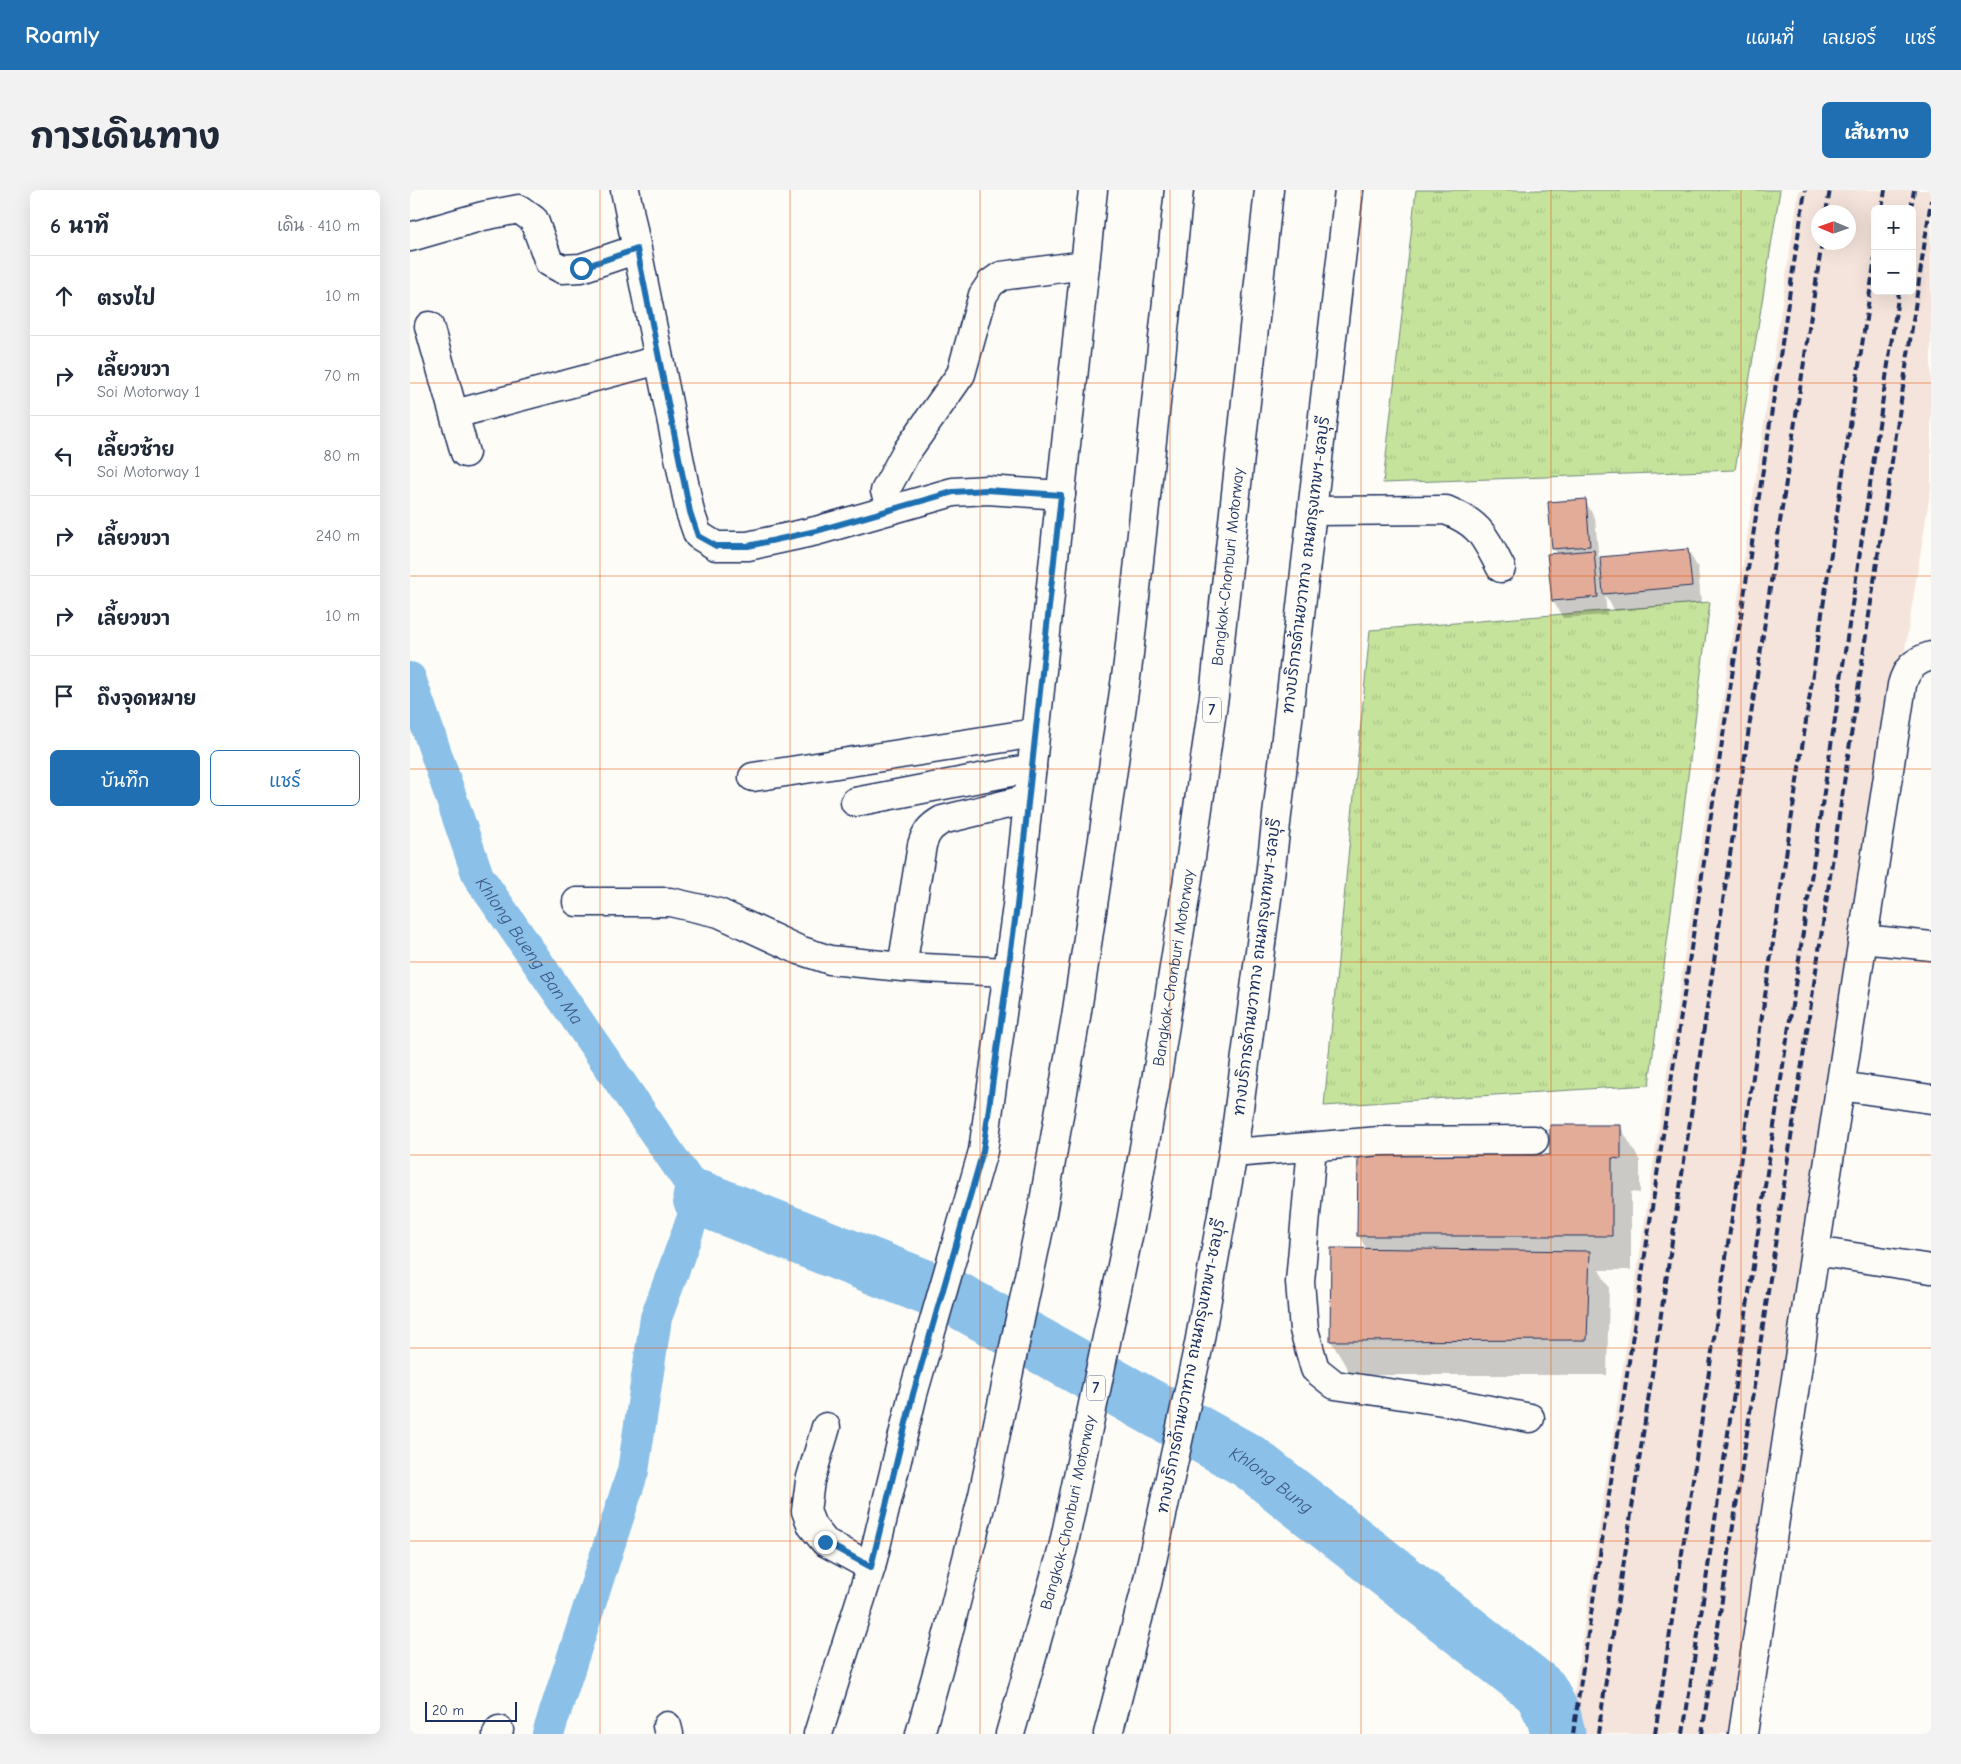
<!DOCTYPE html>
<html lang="th">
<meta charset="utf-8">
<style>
:root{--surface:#fff;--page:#f2f2f3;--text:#1f2937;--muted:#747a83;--line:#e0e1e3;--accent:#1f6fb2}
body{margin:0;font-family:"Comic Neue","Playpen Sans Thai",sans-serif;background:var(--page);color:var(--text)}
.controls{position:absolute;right:15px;top:15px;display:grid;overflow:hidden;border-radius:8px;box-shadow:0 5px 20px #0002}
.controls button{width:45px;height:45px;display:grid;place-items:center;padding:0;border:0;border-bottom:1px solid var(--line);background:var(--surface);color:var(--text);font:25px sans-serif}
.compass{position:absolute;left:1401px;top:15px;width:45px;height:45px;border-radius:50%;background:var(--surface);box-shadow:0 5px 20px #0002;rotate:272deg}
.scale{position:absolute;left:15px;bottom:12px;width:92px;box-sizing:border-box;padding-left:5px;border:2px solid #1b2f5e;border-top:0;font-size:14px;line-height:18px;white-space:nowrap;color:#1b2f5e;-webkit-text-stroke:4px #fdfcf7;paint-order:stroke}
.stop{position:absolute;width:15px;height:15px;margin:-11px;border:4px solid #1f6fb2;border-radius:50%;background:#fff}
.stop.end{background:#1f6fb2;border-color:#fff;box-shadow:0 1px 5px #0008}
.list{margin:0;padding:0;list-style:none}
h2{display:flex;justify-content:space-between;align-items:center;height:65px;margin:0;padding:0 20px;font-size:21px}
h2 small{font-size:16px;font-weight:400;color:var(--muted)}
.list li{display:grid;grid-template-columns:32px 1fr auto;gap:15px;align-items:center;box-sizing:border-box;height:80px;padding:0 20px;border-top:1px solid var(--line)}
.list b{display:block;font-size:19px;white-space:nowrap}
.list p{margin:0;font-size:16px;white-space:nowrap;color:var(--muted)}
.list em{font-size:16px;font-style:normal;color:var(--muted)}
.actions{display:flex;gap:10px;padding:15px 20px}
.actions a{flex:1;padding:11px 0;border:1px solid var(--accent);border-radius:8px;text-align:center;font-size:18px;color:var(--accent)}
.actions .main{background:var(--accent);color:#fff}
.icon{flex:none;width:28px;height:28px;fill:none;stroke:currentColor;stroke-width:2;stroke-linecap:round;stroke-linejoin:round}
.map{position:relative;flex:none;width:1521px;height:1544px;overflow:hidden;border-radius:8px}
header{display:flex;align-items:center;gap:30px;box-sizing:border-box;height:70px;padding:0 25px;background:var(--accent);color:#fff}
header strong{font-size:24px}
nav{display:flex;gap:28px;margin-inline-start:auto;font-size:18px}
.intro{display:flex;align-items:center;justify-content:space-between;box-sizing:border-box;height:120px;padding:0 30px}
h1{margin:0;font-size:35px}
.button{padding:12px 22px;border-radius:8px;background:var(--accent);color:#fff;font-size:18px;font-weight:700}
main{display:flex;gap:30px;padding:0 30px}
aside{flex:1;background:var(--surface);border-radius:8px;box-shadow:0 5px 20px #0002}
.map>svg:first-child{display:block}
</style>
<header>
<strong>Roamly</strong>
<nav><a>แผนที่</a><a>เลเยอร์</a><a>แชร์</a></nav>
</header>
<div class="intro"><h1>การเดินทาง</h1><a class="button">เส้นทาง</a></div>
<main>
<aside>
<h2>6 นาที<small>เดิน · 410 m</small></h2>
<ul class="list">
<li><svg class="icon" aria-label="ahead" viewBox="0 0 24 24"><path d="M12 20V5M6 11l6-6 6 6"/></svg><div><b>ตรงไป</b></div><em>10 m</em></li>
<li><svg class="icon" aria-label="right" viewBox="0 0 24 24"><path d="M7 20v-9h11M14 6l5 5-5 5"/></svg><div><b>เลี้ยวขวา</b><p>Soi Motorway 1</p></div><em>70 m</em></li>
<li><svg class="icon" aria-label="left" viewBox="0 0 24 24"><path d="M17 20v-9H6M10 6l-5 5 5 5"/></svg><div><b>เลี้ยวซ้าย</b><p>Soi Motorway 1</p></div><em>80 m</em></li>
<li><svg class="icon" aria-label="right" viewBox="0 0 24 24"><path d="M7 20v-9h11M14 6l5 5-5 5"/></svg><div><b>เลี้ยวขวา</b></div><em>240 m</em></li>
<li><svg class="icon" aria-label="right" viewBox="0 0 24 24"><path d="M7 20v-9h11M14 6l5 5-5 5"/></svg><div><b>เลี้ยวขวา</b></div><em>10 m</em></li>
<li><svg class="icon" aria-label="arrive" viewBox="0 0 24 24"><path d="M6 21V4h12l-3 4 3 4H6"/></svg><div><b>ถึงจุดหมาย</b></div></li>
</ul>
<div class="actions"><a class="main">บันทึก</a><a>แชร์</a></div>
</aside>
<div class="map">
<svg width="1521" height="1544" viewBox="0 0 1521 1544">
<defs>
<pattern id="grass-tufts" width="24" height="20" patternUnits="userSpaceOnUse" patternTransform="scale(1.25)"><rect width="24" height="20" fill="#c6e39b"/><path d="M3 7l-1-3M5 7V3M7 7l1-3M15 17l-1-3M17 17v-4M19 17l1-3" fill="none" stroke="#aac388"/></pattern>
</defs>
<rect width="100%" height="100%" fill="#fdfcf7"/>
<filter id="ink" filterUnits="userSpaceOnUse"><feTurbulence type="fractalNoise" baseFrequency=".02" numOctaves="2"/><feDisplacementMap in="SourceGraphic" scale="10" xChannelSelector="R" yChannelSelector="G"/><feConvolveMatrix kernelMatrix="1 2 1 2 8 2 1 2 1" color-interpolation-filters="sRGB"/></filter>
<g filter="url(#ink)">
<!-- built -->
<path fill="#f5e4db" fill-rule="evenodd" d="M1389,0H1521V297L1321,1544H1158ZM1465,19H1502V101H1465ZM1408,22H1438V52H1408Z"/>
<!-- grass -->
<path fill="url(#grass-tufts)" stroke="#70897c" d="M1006,0H1370L1325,280L973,293Z
M1300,412L1239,895L914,916L960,440Z"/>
<!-- shadow -->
<path fill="#0003" d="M1175,311L1185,328L1189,371L1193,378L1278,360L1288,378L1291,413L1205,421L1195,405L1197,425L1153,428L1143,411L1139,365L1147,364L1143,358Z
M1210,936L1230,971V1003L1221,1002V1080H1189L1199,1097L1197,1185H941L921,1151L957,1060L949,1046Z"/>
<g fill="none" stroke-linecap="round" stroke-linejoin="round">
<!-- canal -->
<path stroke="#8bc0e8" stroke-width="32" id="s1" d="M0,488L68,686L290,1008L246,1128L223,1281L138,1544"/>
<!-- river -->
<path stroke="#8bc0e8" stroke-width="55" id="s2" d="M290,1008L548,1110L840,1272L1131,1501L1144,1527L1148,1544"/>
</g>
<!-- building -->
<path fill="#e3ac99" stroke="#1b2f5e" d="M1176,309L1180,356L1142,359L1138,312Z
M1278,359L1282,396L1193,404L1190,367Z
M1184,360L1188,407L1142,411L1137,364Z
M1140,935H1211V969L1202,968V1046H947L948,965H1140Z
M921,1058L1180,1061L1177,1150L920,1151Z"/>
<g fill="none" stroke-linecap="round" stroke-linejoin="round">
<defs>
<path id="minor" d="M215,0L280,322L288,345L306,356H338L406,341L543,302L577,300L651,305
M0,47L73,26L109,19L124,30L139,72L152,79L171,78L227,59
M19,136L55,263
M45,224L249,170
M475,301L495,264L551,184L573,105L581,93L591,86L675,75
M902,321L1036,320C1071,334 1074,346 1091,378
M343,587L625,543
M445,612L622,578
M167,712H260L309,723L389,760L420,770L492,777L598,782
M1453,749L1521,756
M492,777L512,655C516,642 520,637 532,630L618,609
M1430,896L1521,909
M902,957L890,1092L894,1140L905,1179L925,1195L1039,1212L1120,1228
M823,963L970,951L1124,950
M1405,1061L1521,1079
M416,1237L400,1291L396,1321L402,1336L415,1352L461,1377
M257,1536L259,1544
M87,1544L89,1540
M1333,1544L1405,1061L1492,495C1496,479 1504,471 1521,466"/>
<path id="major" d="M408,1544L461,1377L503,1204L573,961L607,716L683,0
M698,1544L737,1394L789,1154L823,963L860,686L939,0"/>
<g id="highway">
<path d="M510,1544L538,1444L573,1305L631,1029L666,827L693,649L718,473L769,0"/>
<path id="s3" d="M600,1544L653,1358L720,1037L748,879L777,695L804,506L859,0"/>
</g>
</defs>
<!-- minor casing -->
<use href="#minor" stroke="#1b2f5e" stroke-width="31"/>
<!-- major casing -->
<use href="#major" stroke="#1b2f5e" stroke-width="31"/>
<!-- highway casing -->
<use href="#highway" stroke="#1b2f5e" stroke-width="31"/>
<!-- minor -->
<use href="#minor" stroke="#fdfcf7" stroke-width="28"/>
<!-- major -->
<use href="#major" stroke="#fdfcf7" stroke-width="28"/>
<!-- highway -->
<use href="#highway" stroke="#fdfcf7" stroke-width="28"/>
<!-- rail -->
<path stroke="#1b2f5e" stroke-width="4" stroke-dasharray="8 4" stroke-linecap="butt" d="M1472,19L1475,0
M1501,19L1504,0
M1416,22L1420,0
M1163,1544L1395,0
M1188,1544L1412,52
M1245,1544L1465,68
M1273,1544L1489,101
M1292,1544L1521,10"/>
</g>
</g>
<g fill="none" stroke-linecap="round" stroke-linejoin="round" filter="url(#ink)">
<!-- route -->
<path stroke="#1f6fb2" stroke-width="6" d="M171,78L227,59L280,322L288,346L306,356H338L406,341L543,302L577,300L651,305L607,716L573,961L503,1204L461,1377L415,1352"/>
</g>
<!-- grid -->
<path fill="none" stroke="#e8590c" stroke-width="1" stroke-opacity="0.55" d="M190,0V1544M380,0V1544M570,0V1544M760,0V1544M951,0V1544M1141,0V1544M1331,0V1544M0,193H1521M0,386H1521M0,579H1521M0,772H1521M0,965H1521M0,1158H1521M0,1351H1521"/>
<g text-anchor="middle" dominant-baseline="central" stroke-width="4" stroke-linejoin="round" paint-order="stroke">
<!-- shield labels -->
<g fill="#fdfcf7" stroke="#5f6c8c" stroke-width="1">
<rect x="793" y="507.5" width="18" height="25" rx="4"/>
<rect x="677" y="1185.5" width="18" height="25" rx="4"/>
</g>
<g font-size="15" font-weight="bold" fill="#1b2f5e">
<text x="802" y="520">7</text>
<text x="686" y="1198">7</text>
</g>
<!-- street labels -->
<g font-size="16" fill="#1b2f5e" stroke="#fdfcf7">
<text transform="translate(896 375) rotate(-83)">ทางบริการด้านขวาทาง ถนนกรุงเทพฯ-ชลบุรี</text>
<text stroke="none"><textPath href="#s3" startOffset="1189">Bangkok-Chonburi Motorway</textPath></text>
<text transform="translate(847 777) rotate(-83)">ทางบริการด้านขวาทาง ถนนกรุงเทพฯ-ชลบุรี</text>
<text stroke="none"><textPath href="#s3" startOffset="784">Bangkok-Chonburi Motorway</textPath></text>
<text transform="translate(781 1176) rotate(-79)">ทางบริการด้านขวาทาง ถนนกรุงเทพฯ-ชลบุรี</text>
<text stroke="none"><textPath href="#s3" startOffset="229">Bangkok-Chonburi Motorway</textPath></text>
</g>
<!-- water labels -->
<g font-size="18" font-style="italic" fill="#3d5a87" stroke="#fdfcf7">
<text stroke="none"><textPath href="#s1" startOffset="300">Khlong Bueng Ban Ma</textPath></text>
<text stroke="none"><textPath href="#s2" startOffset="639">Khlong Bung</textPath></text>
</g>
</g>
</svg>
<div class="controls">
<button>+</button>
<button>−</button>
</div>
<svg class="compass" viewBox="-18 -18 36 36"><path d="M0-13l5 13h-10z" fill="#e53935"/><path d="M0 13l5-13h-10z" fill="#747a83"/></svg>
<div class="scale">20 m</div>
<div class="stop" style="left:171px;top:78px"></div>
<div class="stop end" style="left:415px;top:1352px"></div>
</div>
</main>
